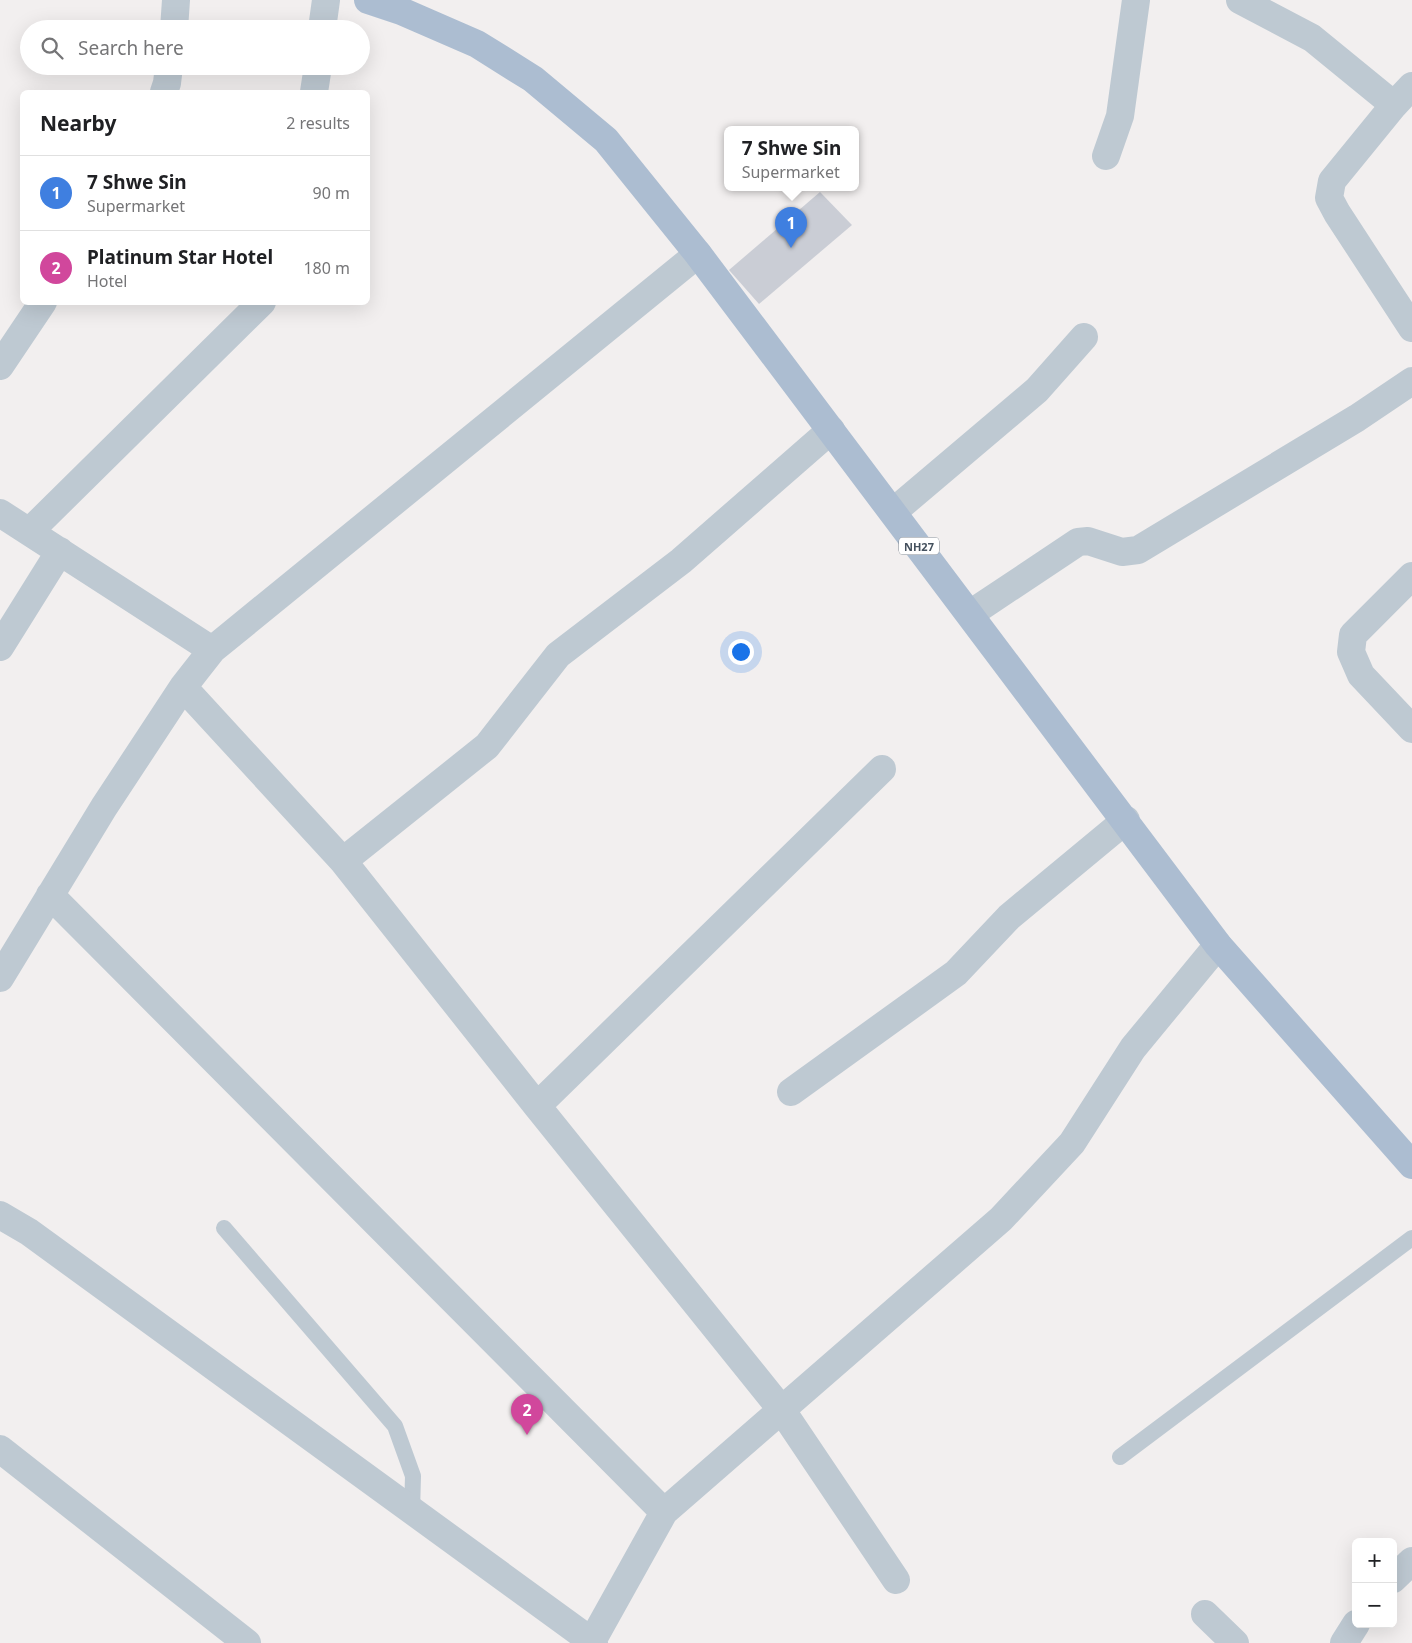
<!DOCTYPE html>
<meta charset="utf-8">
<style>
:root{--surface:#fff;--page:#f2f2f2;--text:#202124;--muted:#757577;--line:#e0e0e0;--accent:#0762f4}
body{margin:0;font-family:"Noto Sans",sans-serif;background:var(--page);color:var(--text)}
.controls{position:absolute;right:15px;bottom:15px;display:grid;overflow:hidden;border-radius:8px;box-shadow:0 5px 20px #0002}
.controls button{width:45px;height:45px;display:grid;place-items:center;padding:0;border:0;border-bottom:1px solid var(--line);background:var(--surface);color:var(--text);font:25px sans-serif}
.you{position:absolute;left:740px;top:651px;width:18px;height:18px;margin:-12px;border:4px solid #fff;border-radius:50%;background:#1a73e8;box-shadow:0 0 0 8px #1a73e833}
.badge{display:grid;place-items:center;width:32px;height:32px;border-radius:50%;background:var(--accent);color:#fff;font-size:16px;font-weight:700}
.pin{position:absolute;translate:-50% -41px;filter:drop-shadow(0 1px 2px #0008)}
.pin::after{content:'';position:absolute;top:26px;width:18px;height:15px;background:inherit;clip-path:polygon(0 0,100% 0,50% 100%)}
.popup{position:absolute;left:724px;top:126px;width:135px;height:65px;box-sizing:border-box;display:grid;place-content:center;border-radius:8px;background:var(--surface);filter:drop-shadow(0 1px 4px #0005);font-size:16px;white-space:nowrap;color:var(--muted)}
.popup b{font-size:19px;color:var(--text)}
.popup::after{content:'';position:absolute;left:50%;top:100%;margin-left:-10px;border:10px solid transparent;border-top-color:var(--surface)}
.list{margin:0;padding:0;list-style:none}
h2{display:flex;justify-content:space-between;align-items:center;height:65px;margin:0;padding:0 20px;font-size:21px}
h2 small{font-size:16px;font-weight:400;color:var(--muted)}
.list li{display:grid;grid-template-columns:32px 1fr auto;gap:15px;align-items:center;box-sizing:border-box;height:75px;padding:0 20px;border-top:1px solid var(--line)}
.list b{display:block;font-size:19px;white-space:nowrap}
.list p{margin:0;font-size:16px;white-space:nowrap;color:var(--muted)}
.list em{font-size:16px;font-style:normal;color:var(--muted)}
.icon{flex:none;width:28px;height:28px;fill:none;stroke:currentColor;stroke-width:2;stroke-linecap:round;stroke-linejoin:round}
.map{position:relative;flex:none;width:1412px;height:1643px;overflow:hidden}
.search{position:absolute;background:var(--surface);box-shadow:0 5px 20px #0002;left:20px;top:20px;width:350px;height:55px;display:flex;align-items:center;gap:12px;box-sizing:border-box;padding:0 18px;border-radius:28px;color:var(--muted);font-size:19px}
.panel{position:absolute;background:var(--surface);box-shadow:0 5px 20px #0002;left:20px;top:90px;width:350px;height:215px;border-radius:8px}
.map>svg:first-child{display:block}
</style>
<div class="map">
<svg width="1412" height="1643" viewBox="0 0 1412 1643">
<rect width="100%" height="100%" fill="#f2efef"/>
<!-- building -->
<path fill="#cacdd5" d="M820,192L852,225L759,304L729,270Z"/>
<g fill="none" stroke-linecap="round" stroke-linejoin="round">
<!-- lane -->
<path stroke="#bec9d2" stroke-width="16" d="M224,1228L395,1426L413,1476L412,1512
M1120,1457L1412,1238"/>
<!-- street -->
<path stroke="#bec9d2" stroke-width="28" d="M1240,0L1312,38L1394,105
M174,29L176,0
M322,29L326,0
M1412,86L1394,105L1332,181L1329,198L1337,213L1412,328
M164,92L167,83L169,66
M314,92L318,66
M1106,156L1120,116L1136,0
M0,366L43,302
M893,512L1037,390L1084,337
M0,513L212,650
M30,531L262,302
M1412,576L1353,635L1351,652L1361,675L1412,729
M970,614L1078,542L1088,541L1122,552L1138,550L1357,418L1412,381
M0,647L60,551
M183,687L343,861L537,1106L781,1409L896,1580
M343,861L487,746L558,655L681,561L831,430
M50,895L664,1512
M0,978L104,807L183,687L212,650L698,254
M791,1092L956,973L1009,917L1126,820
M537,1106L882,769
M0,1215L29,1232L594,1643
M0,1449L247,1643
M1393,1579L1412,1561
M1205,1614L1235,1643
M591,1643L664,1512L1001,1219L1072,1143L1133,1048L1218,945
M1344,1643L1356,1624"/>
<!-- primary -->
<path stroke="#acbdd1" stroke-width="28" d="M368,0L401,11L477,44L533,79L606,140L698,254L1218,945L1412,1165"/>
</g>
<g text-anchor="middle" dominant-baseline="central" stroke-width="5" stroke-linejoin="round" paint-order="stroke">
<!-- shield labels -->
<rect fill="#fff" stroke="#7d858e" stroke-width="1" x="899" y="537.5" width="40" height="17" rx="4"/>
<g font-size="11" font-weight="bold" fill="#45515e">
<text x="919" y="546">NH27</text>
</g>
</g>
</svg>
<div class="controls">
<button>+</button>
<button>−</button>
</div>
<div class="you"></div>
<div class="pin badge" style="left:791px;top:248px;background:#3f7fe0">1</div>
<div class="popup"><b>7 Shwe Sin</b>Supermarket</div>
<div class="pin badge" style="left:527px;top:1435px;background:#d1479c">2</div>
<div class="search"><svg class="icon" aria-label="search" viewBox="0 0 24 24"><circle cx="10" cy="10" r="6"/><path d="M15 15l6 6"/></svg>Search here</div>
<section class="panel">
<h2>Nearby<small>2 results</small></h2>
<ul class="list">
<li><span class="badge" style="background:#3f7fe0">1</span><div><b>7 Shwe Sin</b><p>Supermarket</p></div><em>90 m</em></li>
<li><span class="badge" style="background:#d1479c">2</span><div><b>Platinum Star Hotel</b><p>Hotel</p></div><em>180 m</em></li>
</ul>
</section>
</div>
